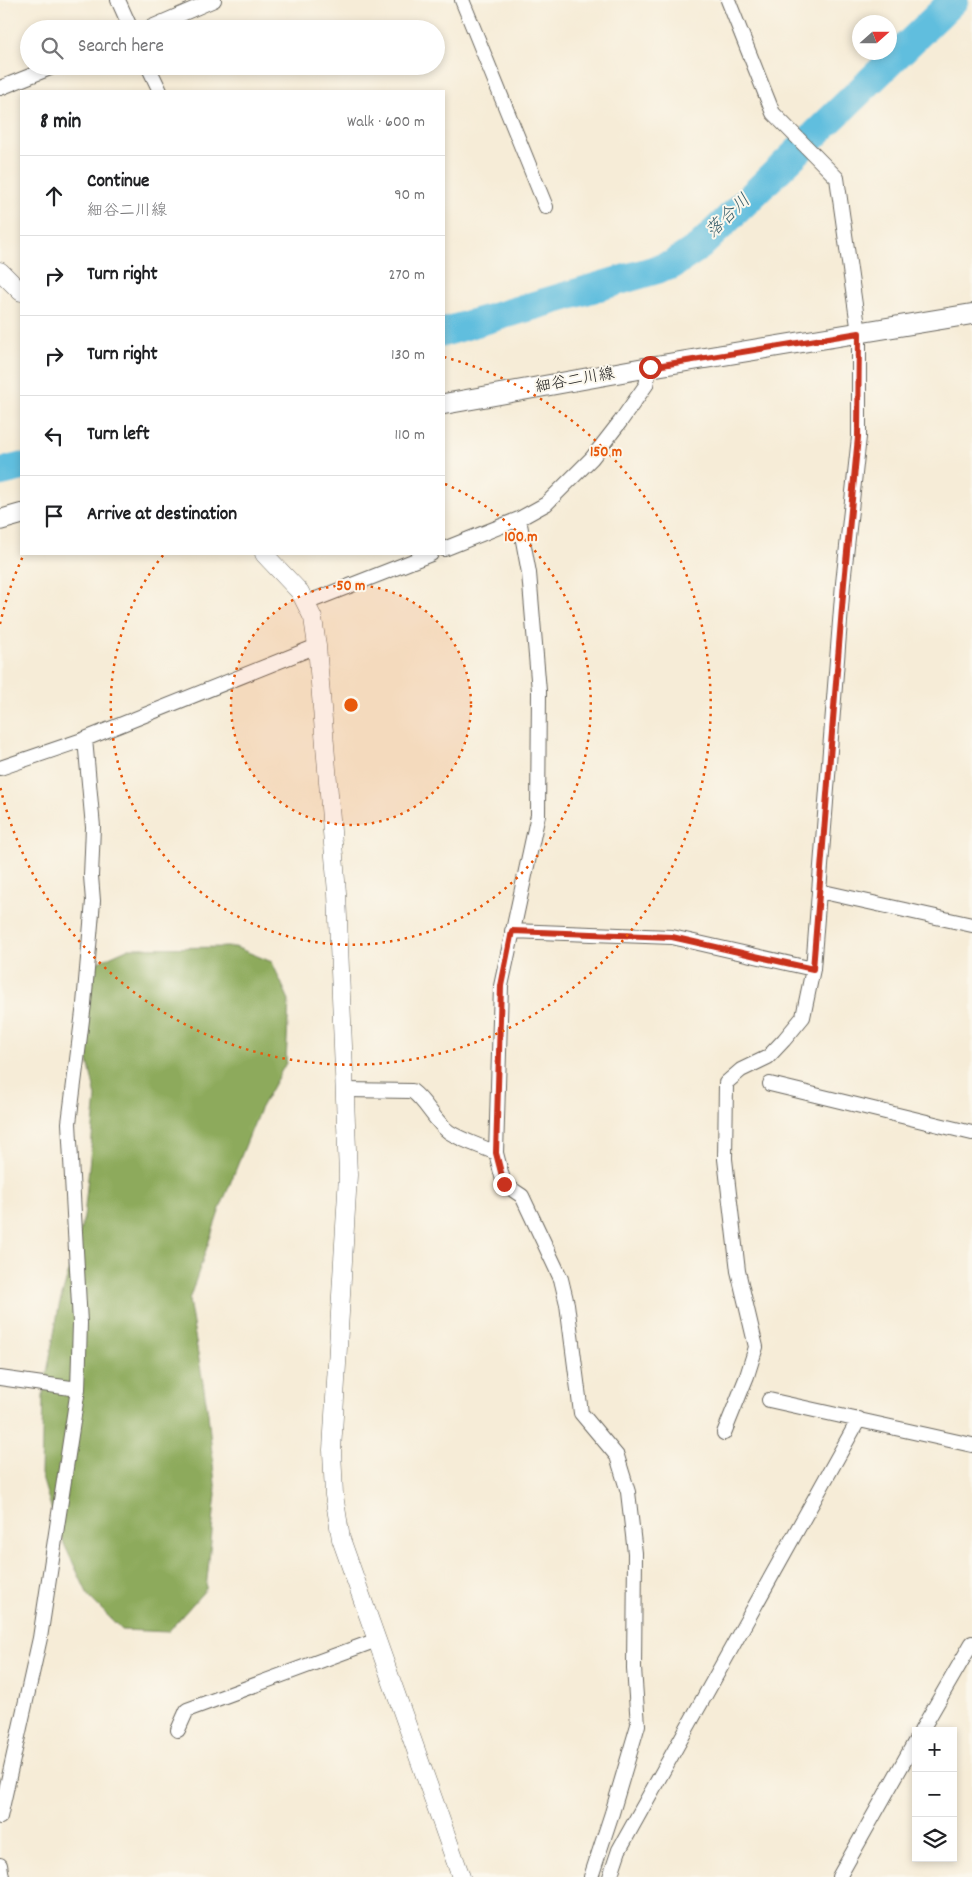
<!DOCTYPE html>
<meta charset="utf-8">
<style>
:root{--surface:#fff;--page:#f6f6f6;--text:#202124;--muted:#757577;--line:#e0e0e0}
body{margin:0;font-family:Dekko,"Klee One",sans-serif;background:var(--page);color:var(--text)}
.controls{position:absolute;right:15px;bottom:15px;display:grid;overflow:hidden;border-radius:0px;box-shadow:0 2px 8px #0003}
.controls button{width:45px;height:45px;display:grid;place-items:center;padding:0;border:0;border-bottom:1px solid var(--line);background:var(--surface);color:var(--text);font:25px sans-serif}
.compass{position:absolute;left:852px;top:15px;width:45px;height:45px;border-radius:50%;background:var(--surface);box-shadow:0 2px 8px #0003;rotate:69deg}
.stop{position:absolute;width:15px;height:15px;margin:-11px;border:4px solid #c8321e;border-radius:50%;background:#fff}
.stop.end{background:#c8321e;border-color:#fff;box-shadow:0 1px 5px #0008}
.list{margin:0;padding:0;list-style:none}
h2{display:flex;justify-content:space-between;align-items:center;height:65px;margin:0;padding:0 20px;font-size:21px}
h2 small{font-size:16px;font-weight:400;color:var(--muted)}
.list li{display:grid;grid-template-columns:32px 1fr auto;gap:15px;align-items:center;box-sizing:border-box;height:80px;padding:0 20px;border-top:1px solid var(--line)}
.list b{display:block;font-size:19px;white-space:nowrap}
.list p{margin:0;font-size:16px;white-space:nowrap;color:var(--muted)}
.list em{font-size:16px;font-style:normal;color:var(--muted)}
.icon{flex:none;width:28px;height:28px;fill:none;stroke:currentColor;stroke-width:2;stroke-linecap:round;stroke-linejoin:round}
.map{position:relative;flex:none;width:972px;height:1877px;overflow:hidden}
.search{position:absolute;background:var(--surface);box-shadow:0 2px 8px #0003;left:20px;top:20px;width:425px;height:55px;display:flex;align-items:center;gap:12px;box-sizing:border-box;padding:0 18px;border-radius:28px;color:var(--muted);font-size:19px}
.panel{position:absolute;background:var(--surface);box-shadow:0 2px 8px #0003;left:20px;top:90px;width:425px;height:465px;border-radius:0px}
.map>svg:first-child{display:block}
</style>
<div class="map">
<svg width="972" height="1877" viewBox="0 0 972 1877">
<rect width="100%" height="100%" fill="#fbf7ec"/>
<filter id="ink" filterUnits="userSpaceOnUse"><feTurbulence type="fractalNoise" baseFrequency=".02" numOctaves="2"/><feDisplacementMap in="SourceGraphic" scale="10" xChannelSelector="R" yChannelSelector="G"/><feConvolveMatrix kernelMatrix="1 2 1 2 8 2 1 2 1" color-interpolation-filters="sRGB"/></filter>
<filter id="wash" filterUnits="userSpaceOnUse"><feTurbulence type="fractalNoise" baseFrequency=".0096" numOctaves="4" result="noise"/><feDisplacementMap in="SourceGraphic" scale="20" xChannelSelector="R" yChannelSelector="G"/><feGaussianBlur stdDeviation="1.12" result="paint"/><feColorMatrix in="noise" values="0 0 0 0 0 0 0 0 0 0 0 0 0 0 0 0 0 1.4 0 .05"/><feComposite in="paint" operator="in"/></filter>
<g filter="url(#wash)">
<rect width="100%" height="100%" fill="#f6ecd7"/>
<!-- forest -->
<path fill="#8daa5c" stroke="#54633c" d="M235,947L272,962L289,1000L286,1063L260,1109L220,1209L189,1300L208,1413L216,1494L206,1589L168,1632L122,1630L89,1597L58,1531L41,1474L43,1395L59,1306L84,1217L96,1097L80,1025L89,966L129,948Z"/>
<g fill="none" stroke-linecap="round" stroke-linejoin="round">
<!-- river -->
<path stroke="#60bede" stroke-width="29" d="M444,332L672,265L700,246L954,0
M0,472L21,467"/>
</g>
</g>
<g filter="url(#ink)">
<g fill="none" stroke-linecap="round" stroke-linejoin="round">
<defs>
<path id="minor" d="M118,0L131,29
M462,0L546,207
M147,29L214,0
M148,66L160,91
M0,88L55,66
M519,519L529,573L539,691L538,815L501,986L496,1153L504,1184L522,1196L561,1279L567,1304L581,1413L617,1456L628,1492L635,1553L634,1668L638,1725L612,1813L591,1877
M444,549L519,519L546,504L592,458L620,422L646,385L650,367
M306,603L431,554
M0,768L85,739L317,646
M819,891L972,925
M512,931L672,937L813,969
M770,1084L972,1133
M345,1090L412,1091C427,1102 434,1121 449,1132C463,1141 481,1146 496,1153
M0,1378L78,1389
M769,1400L972,1445
M724,1433L747,1376L756,1347L738,1271L725,1159L726,1083L741,1070L768,1057L784,1040L803,1017L813,969L843,583L859,437V333L837,178L773,113L728,0
M178,1730L187,1710L377,1640
M921,1731L972,1643
M0,1817L40,1638L78,1389L80,1323L69,1123L84,1004L93,901L91,876L93,827L85,739
M0,1865L2,1877
M610,1877L619,1850L859,1419
M839,1877L916,1740"/>
<path id="tertiary" d="M0,271L21,292
M264,554L300,592L313,618L317,646L337,893L348,1175L332,1450L334,1495L341,1539L461,1877"/>
<path id="secondary" d="M444,404L650,367L972,314
M0,520L21,514"/>
</defs>
<!-- minor casing -->
<use href="#minor" stroke="#68655d" stroke-width="16"/>
<!-- tertiary casing -->
<use href="#tertiary" stroke="#68655d" stroke-width="19"/>
<!-- secondary casing -->
<use href="#secondary" stroke="#68655d" stroke-width="22"/>
<!-- minor -->
<use href="#minor" stroke="#fff" stroke-width="14"/>
<!-- tertiary -->
<use href="#tertiary" stroke="#fff" stroke-width="18"/>
<!-- secondary -->
<use href="#secondary" stroke="#fff" stroke-width="20"/>
</g>
</g>
<g fill="none" stroke-linecap="round" stroke-linejoin="round" filter="url(#ink)">
<!-- route -->
<path stroke="#c8321e" stroke-width="6" d="M504,1184L496,1153L501,986L512,931L672,937L813,969L844,583L858,437L859,333L650,367"/>
</g>
<!-- distance rings -->
<circle cx="351" cy="705" r="120" fill="#e8590c" fill-opacity=".12"/>
<g fill="none" stroke="#e8590c" stroke-width="2.5" stroke-dasharray="2.5 5">
<circle cx="351" cy="705" r="120"/>
<path d="M445 484A240 240 0 1 1 164 554"/>
<path d="M0 624A360 360 0 0 1 23 556M444 357A360 360 0 1 1 0 786"/>
</g>
<g text-anchor="middle" dominant-baseline="central" stroke-width="4" stroke-linejoin="round" paint-order="stroke">
<!-- street labels -->
<g font-size="16" fill="#1c1c1c" stroke="#fbf7ec">
<text transform="translate(575 381) rotate(-10)">細谷二川線</text>
</g>
<!-- water labels -->
<g font-size="18" font-style="italic" fill="#375d6a" stroke="#fbf7ec">
<text transform="translate(729 217) rotate(-44)">落合川</text>
</g>
</g>
<circle cx="351" cy="705" r="8" fill="#e8590c" stroke="#fbf7ec" stroke-width="2.5"/>
<g font-size="15" text-anchor="middle" font-weight="bold" fill="#e8590c" stroke="#fbf7ec" stroke-width="4" stroke-linejoin="round" paint-order="stroke">
<text x="606" y="456">150 m</text>
<text x="521" y="541">100 m</text>
<text x="351" y="590">50 m</text>
</g>
</svg>
<div class="controls">
<button>+</button>
<button>−</button>
<button><svg class="icon" aria-label="layers" viewBox="0 0 24 24"><path d="M12 4l9 5-9 5-9-5zM3 14l9 5 9-5"/></svg></button>
</div>
<svg class="compass" viewBox="-18 -18 36 36"><path d="M0-13l5 13h-10z" fill="#e53935"/><path d="M0 13l5-13h-10z" fill="#757577"/></svg>
<div class="stop" style="left:650px;top:367px"></div>
<div class="stop end" style="left:504px;top:1184px"></div>
<div class="search"><svg class="icon" aria-label="search" viewBox="0 0 24 24"><circle cx="10" cy="10" r="6"/><path d="M15 15l6 6"/></svg>Search here</div>
<section class="panel">
<h2>8 min<small>Walk · 600 m</small></h2>
<ul class="list">
<li><svg class="icon" aria-label="ahead" viewBox="0 0 24 24"><path d="M12 20V5M6 11l6-6 6 6"/></svg><div><b>Continue</b><p>細谷二川線</p></div><em>90 m</em></li>
<li><svg class="icon" aria-label="right" viewBox="0 0 24 24"><path d="M7 20v-9h11M14 6l5 5-5 5"/></svg><div><b>Turn right</b></div><em>270 m</em></li>
<li><svg class="icon" aria-label="right" viewBox="0 0 24 24"><path d="M7 20v-9h11M14 6l5 5-5 5"/></svg><div><b>Turn right</b></div><em>130 m</em></li>
<li><svg class="icon" aria-label="left" viewBox="0 0 24 24"><path d="M17 20v-9H6M10 6l-5 5 5 5"/></svg><div><b>Turn left</b></div><em>110 m</em></li>
<li><svg class="icon" aria-label="arrive" viewBox="0 0 24 24"><path d="M6 21V4h12l-3 4 3 4H6"/></svg><div><b>Arrive at destination</b></div></li>
</ul>
</section>
</div>
